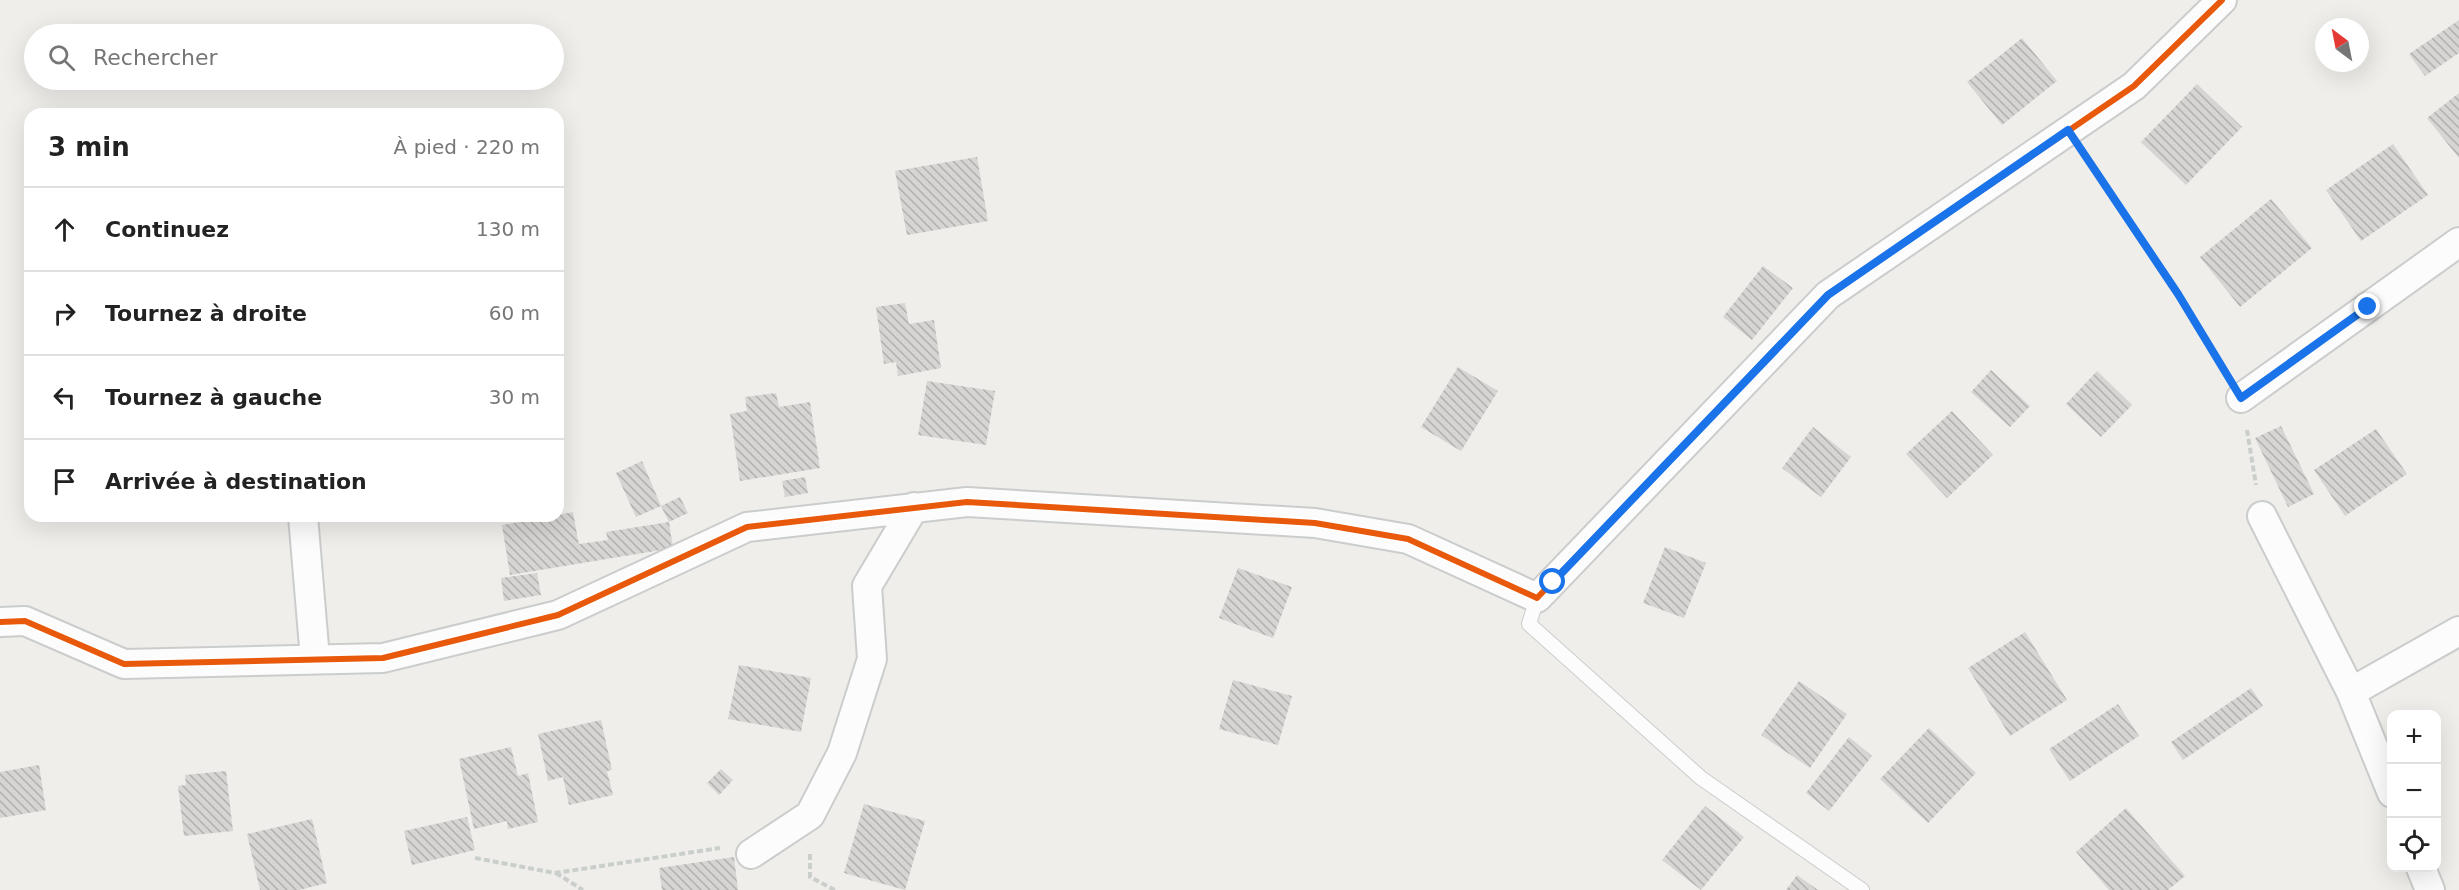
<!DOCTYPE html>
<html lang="fr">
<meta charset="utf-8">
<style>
:root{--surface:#fff;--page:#f2f2f2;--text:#222;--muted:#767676;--line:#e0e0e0}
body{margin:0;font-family:"DejaVu Sans",sans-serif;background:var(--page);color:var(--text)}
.controls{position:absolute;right:18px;bottom:18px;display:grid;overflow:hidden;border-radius:12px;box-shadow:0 6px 24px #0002}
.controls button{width:54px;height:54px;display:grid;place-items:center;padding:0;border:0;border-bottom:2px solid var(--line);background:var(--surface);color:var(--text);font:30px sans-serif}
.compass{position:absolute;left:2315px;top:18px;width:54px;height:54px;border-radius:50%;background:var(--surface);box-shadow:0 6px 24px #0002;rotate:328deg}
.stop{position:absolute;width:18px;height:18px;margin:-14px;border:4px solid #1a73e8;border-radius:50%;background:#fff}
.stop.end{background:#1a73e8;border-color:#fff;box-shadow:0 2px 6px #0008}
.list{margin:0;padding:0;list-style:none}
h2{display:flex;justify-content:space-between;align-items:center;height:78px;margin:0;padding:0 24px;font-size:26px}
h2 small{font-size:20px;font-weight:400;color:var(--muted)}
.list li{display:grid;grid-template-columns:39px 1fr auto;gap:18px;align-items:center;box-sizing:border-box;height:84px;padding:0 24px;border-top:2px solid var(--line)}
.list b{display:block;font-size:22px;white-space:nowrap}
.list em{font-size:20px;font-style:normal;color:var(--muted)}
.icon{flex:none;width:33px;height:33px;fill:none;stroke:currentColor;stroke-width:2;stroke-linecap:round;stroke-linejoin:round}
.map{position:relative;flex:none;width:2459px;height:890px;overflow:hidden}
.search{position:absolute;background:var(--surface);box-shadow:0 6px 24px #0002;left:24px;top:24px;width:540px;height:66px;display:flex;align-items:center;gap:15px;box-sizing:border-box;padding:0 21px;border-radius:33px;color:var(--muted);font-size:22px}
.panel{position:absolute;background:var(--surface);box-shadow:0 6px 24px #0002;left:24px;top:108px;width:540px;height:414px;border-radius:18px}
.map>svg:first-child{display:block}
</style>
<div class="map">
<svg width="2459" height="890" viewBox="0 0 2459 890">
<defs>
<pattern id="building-back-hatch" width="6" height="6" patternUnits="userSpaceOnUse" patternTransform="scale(1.5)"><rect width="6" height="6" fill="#d6d5d3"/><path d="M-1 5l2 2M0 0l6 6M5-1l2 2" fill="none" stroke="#b1b0af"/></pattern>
</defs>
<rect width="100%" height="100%" fill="#efeeea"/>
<!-- building -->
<path fill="url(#building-back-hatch)" d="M2459,20V53L2425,76L2409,54Z
M2022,38L2057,81L2002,125L1967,82Z
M2197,84L2242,127L2186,185L2141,142Z
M2459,93V158L2427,118Z
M2393,144L2428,195L2361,241L2326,190Z
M977,157L988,221L907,235L895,171Z
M2271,199L2312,248L2240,307L2200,257Z
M1763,266L1793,288L1752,340L1723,317Z
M905,303L909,324L934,320L941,368L898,376L896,362L884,364L876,307Z
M1458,367L1498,391L1461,451L1421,427Z
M1991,370L2030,406L2010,427L1971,392Z
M2097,371L2132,405L2101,437L2066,404Z
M927,381L995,391L986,445L918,435Z
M776,393L779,407L810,402L820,468L740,481L730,414L747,411L745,397Z
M1952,411L1993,455L1947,498L1906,454Z
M2281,426L2314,494L2288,507L2255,438Z
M1813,427L1851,457L1821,497L1782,468Z
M2376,429L2407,474L2345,516L2314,470Z
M642,461L661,506L636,517L616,473Z
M805,477L808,493L785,497L782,481Z
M680,497L688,513L669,522L673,548L510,575L502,525L573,512L580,551L579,544L608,540L606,532L669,522L661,506Z
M1665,547L1706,563L1684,618L1643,603Z
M1238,568L1292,587L1273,638L1219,618Z
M537,573L541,595L504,601L501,578Z
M2025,632L2067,700L2010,736L1968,668Z
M739,665L811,678L801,732L728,719Z
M1233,680L1292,696L1278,745L1219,729Z
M1799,681L1847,714L1810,768L1761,735Z
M2251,688L2263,706L2183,760L2171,742Z
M2118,704L2139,736L2070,781L2049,749Z
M601,720L612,770L607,771L613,795L569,805L563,777L548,781L538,734Z
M1929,728L1976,773L1928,823L1880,779Z
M1849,737L1872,756L1829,811L1806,793Z
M511,747L518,776L528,773L538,822L508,829L507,821L474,829L459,759Z
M39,765L46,810L0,818V772Z
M721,769L733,780L719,795L707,783Z
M226,771L233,831L184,836L178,786L186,785L185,775Z
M864,804L925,821L905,890L844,873Z
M1705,806L1744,837L1701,890L1662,860Z
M2126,808L2185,876L2168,890H2109L2076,852Z
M467,817L475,850L412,865L404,831Z
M312,819L327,883L299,890H260L247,834Z
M734,857L738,890H662L659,868Z
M1797,875L1818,890H1786Z"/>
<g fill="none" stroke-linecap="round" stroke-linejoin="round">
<defs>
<path id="lane" d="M1537,598L1529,624L1701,778L1862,890"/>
<path id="street" d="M2241,398L2459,242
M303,516L315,659
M2262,516L2351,692L2392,793
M0,622L25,621L124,664L383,658L558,615L747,527L967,502L1315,523L1408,539L1537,598L1828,295L2134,86L2222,0
M2351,692L2459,631
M751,854L810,815L842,753L872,659L867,586L914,507
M2421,868L2430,890"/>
</defs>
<!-- lane casing -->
<use href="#lane" stroke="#cbcccc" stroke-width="16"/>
<!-- street casing -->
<use href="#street" stroke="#cbcccc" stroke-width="32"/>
<!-- path -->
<path stroke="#cacfcc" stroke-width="4" stroke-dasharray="6 3" stroke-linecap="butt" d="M2086,158L2178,294L2225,371
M2247,430L2256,485
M810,854V877L835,890
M475,858L555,873L720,848
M556,873L583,890"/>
<!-- lane -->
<use href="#lane" stroke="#fdfcfc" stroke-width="14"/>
<!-- street -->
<use href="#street" stroke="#fdfcfc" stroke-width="28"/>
<defs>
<path id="cycleway" d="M0,622L25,621L124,664L383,658L558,615L747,527L967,502L1315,523L1408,539L1537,598L1828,295L2134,86L2222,0"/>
</defs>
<!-- cycleway casing -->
<use href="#cycleway" stroke="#fff" stroke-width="10"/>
<!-- cycleway -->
<use href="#cycleway" stroke="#e8590c" stroke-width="6"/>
</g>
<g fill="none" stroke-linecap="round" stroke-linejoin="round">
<!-- route -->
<path stroke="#1a73e8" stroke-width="8" d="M1553,582L1828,295L2068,130L2178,294L2241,398L2368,307"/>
</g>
</svg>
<div class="controls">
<button>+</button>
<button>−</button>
<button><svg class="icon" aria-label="locate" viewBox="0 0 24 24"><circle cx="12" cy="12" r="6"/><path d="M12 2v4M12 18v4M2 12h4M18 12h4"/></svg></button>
</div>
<svg class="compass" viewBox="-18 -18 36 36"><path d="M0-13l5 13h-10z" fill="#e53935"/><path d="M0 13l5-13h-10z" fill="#767676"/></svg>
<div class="stop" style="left:1553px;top:582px"></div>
<div class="stop end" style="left:2368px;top:307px"></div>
<div class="search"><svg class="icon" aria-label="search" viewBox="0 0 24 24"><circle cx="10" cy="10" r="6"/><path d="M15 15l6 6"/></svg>Rechercher</div>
<section class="panel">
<h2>3 min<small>À pied · 220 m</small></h2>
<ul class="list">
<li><svg class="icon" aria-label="ahead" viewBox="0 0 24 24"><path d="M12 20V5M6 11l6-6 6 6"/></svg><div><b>Continuez</b></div><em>130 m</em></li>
<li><svg class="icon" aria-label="right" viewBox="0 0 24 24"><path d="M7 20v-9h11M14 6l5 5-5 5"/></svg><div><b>Tournez à droite</b></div><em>60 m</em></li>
<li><svg class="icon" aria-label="left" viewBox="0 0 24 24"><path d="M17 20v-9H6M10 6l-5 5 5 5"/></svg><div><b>Tournez à gauche</b></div><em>30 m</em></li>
<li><svg class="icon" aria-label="arrive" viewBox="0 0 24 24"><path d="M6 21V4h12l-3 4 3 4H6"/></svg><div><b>Arrivée à destination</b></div></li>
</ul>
</section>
</div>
